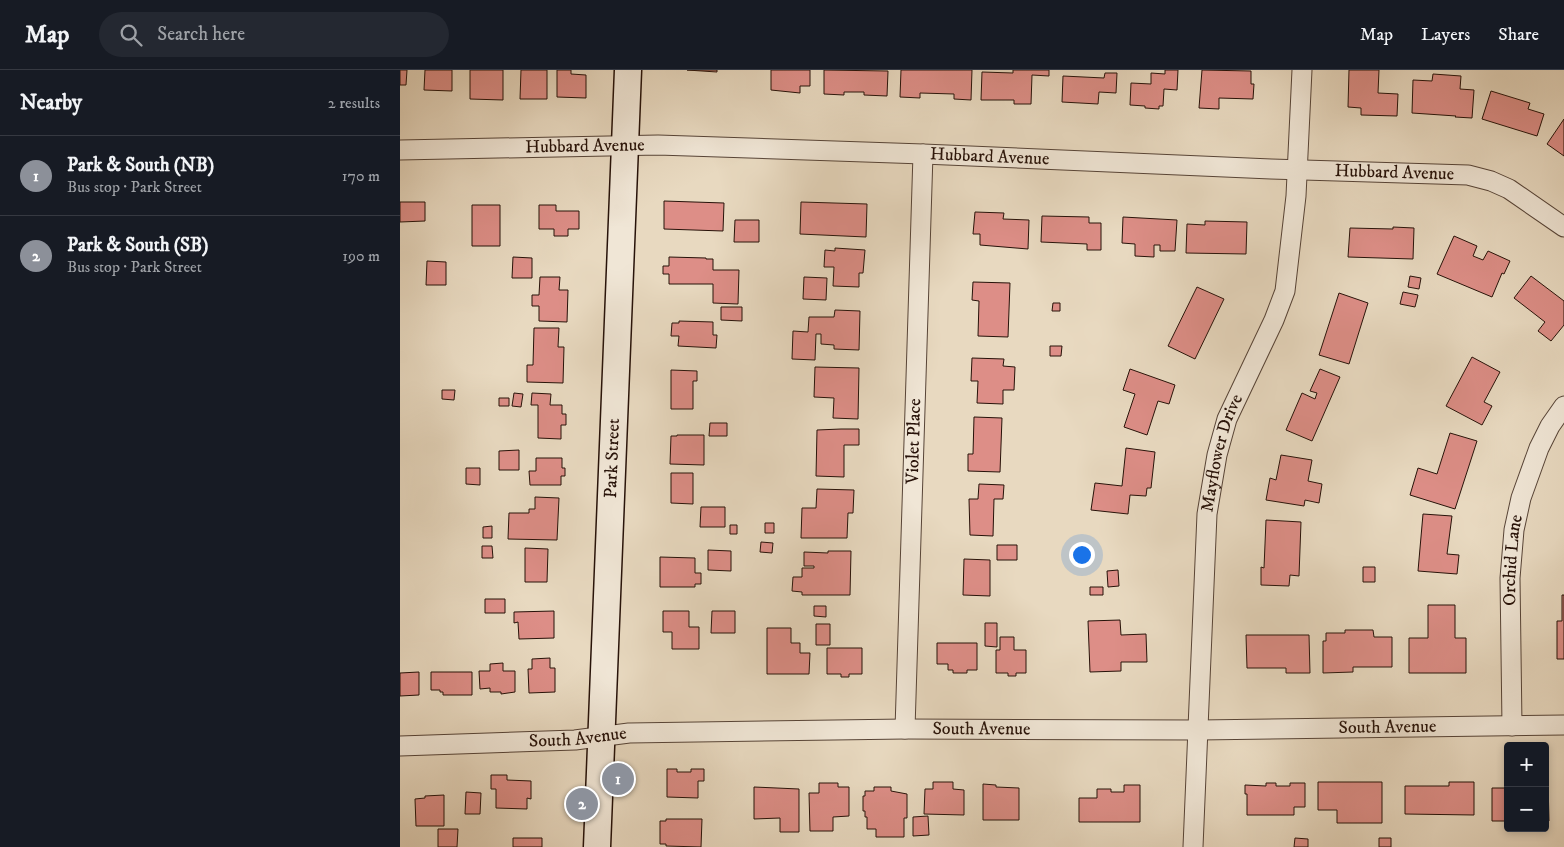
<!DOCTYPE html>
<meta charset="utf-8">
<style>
:root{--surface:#171b24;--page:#242831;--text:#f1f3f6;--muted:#9ea1a6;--line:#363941;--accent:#8c9099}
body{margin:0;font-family:"IM FELL DW Pica",serif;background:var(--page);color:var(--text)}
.controls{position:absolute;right:15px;bottom:15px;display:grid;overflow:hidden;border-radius:5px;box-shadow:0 2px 8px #0003}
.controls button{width:45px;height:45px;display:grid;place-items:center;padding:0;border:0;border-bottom:1px solid var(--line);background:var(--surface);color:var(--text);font:25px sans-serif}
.you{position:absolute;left:681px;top:484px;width:18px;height:18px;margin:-12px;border:4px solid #fff;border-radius:50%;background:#1a73e8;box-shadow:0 0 0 8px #1a73e833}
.badge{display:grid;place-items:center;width:32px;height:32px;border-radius:50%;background:var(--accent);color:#fff;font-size:16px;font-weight:700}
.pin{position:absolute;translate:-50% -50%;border:2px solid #fff;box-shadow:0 1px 5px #0006}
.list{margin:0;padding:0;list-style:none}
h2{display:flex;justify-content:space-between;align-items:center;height:65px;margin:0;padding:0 20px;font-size:21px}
h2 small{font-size:16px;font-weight:400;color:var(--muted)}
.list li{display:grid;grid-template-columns:32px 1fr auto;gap:15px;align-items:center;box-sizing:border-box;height:80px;padding:0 20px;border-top:1px solid var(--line)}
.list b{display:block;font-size:19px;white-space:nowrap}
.list p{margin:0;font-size:16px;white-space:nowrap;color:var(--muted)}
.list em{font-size:16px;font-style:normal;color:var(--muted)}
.icon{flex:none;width:28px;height:28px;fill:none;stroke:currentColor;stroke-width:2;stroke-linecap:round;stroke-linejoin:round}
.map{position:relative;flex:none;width:1164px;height:777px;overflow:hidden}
header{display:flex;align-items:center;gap:30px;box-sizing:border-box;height:70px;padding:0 25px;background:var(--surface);border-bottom:1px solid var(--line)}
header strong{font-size:24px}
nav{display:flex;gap:28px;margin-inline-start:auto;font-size:18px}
.search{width:350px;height:45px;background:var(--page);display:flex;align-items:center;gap:12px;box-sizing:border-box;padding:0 18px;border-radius:28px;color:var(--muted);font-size:19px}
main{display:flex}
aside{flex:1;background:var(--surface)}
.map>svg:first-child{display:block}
</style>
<header>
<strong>Map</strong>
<div class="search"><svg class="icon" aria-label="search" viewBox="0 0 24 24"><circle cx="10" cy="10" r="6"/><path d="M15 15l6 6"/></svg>Search here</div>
<nav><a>Map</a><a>Layers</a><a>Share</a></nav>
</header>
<main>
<aside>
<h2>Nearby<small>2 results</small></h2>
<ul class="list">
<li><span class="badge">1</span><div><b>Park &amp; South (NB)</b><p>Bus stop · Park Street</p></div><em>170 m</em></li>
<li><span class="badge">2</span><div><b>Park &amp; South (SB)</b><p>Bus stop · Park Street</p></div><em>190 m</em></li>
</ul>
</aside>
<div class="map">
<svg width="1164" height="777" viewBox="0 0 1164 777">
<rect width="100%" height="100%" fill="#e8d9c0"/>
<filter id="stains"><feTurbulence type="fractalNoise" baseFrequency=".004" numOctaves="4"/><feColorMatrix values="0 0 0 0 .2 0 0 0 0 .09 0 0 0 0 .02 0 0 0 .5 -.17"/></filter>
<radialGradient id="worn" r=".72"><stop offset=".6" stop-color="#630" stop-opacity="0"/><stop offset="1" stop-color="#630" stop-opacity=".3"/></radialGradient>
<!-- building -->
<path fill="#dd8e87" stroke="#271209" d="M0,0H7L6,15H0Z
M25,0H52V21L24,20Z
M70,0H103V30L70,29Z
M121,0H147V29H120Z
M157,0H171V4L186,5V28L157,27Z
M287,0H317V2Z
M371,0H410V16H400V23L371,20Z
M424,0L488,1L487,26L464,25V22H444V25L424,24Z
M501,0H572L571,30L554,29V24L520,23V28L500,27Z
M613,0H649V6L632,5L631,34H614V30H581L582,2L613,3Z
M765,0H778L777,20L764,19L763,36H759V39L745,38V36L730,35L731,13L751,14V3L765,4Z
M802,0L851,1V14H854L853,29L819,28V39L799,38Z
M949,0H979L978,23L998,24L997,46L961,45V38L948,37Z
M705,3H717L716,23L699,22L698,34L662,32L663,6L704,8Z
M1033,4L1061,6L1060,19L1074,20L1072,48L1055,47L1056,46L1012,43L1013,10L1032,11Z
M1091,21L1130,33L1128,39L1144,44L1137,66L1082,49Z
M1164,49V86L1147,74Z
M264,131L324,133L323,161L264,159Z
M0,132H25V151L0,152Z
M401,132L467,134L466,167L400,164Z
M72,135H100V176H72Z
M139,135H156V141H179V159H168V166H154V159H139Z
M575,142L604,143L603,149L629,150L628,179L580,175V164H573Z
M642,146L689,147V153H701V180H687V174L641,172Z
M723,147L777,150L775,181H760V175H754V187L735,186V174L722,173Z
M335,150H359V172H334Z
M805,151L847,152L846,184L786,183L787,154L805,155Z
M993,157L1014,158L1013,189L948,187L950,158L993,159Z
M1054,166L1077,176L1073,186L1083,190L1088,181L1110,191L1104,204L1102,203L1092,227L1037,204Z
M435,178L465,180L463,203H459V217L433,216L434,197H424L425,180L435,181Z
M113,187L132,188V208H112Z
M269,187L306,188V189H313V200H339L338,234L313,233V214H269V204H263V196H269Z
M27,191L46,192V215H26Z
M1010,206L1021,208L1019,219L1008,217Z
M1131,206L1164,231V255L1151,271L1138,261L1145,252L1114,228Z
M140,207H160L159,220H168L167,252L139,251V236H132V225H139Z
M404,207L427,208L426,230L403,229Z
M573,212L610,213L608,267L578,266L579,231L572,230Z
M797,217L824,229L795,289L768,276Z
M1003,222L1018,225L1015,237L1000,234Z
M939,223L968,233L949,294L919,285Z
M653,233H660V241H652Z
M321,237H342V251L321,250Z
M435,240L460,241L459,280L434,279V275L421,274V264H416L415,290L392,289L393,261L408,262L409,247H434Z
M279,251L313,252V265H317L316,278L278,276L279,266H271L272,253H279Z
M134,258H159L158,277H164L163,313L127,312V295H133Z
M650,276H662L661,286H650Z
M1072,287L1100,302L1084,332L1092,336L1082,355L1046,336Z
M572,288L604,289L603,296L615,297L614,320H603V334L577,333L578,311H571Z
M415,297L459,298L458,349L433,348L434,328L414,327Z
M730,299L775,315L769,334L758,331L747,365L724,357L735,324L723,320Z
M920,299L940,307L912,371L886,360L902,323L915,329L917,323L910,321Z
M271,300L297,301V311H293V339H271Z
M42,320H55L54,330L42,329Z
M114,323L123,324L121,337L112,336Z
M132,323L151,324L150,335H162V344H166V355H161V369L138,368V335H131Z
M99,328H109V336H99Z
M574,347L602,348L600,402L568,401V384H573Z
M310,353H327V366H309Z
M441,359H459V375H444V407L416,406L417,360Z
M1050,363L1077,371L1055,439L1010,425L1018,398L1037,404Z
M277,365H304V395L270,394L271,366H277Z
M726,378L755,382L751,418H747L746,426L730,425L728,444L691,440L695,413L722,416Z
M119,380V400H99V381Z
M881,385L912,390L908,411L922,414L919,433L905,430L904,436L866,430L870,408L876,410Z
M136,388H162V398H165V406H161V415H130L129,401H136Z
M66,398H80V415L66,414Z
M271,403H293V434L271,433Z
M579,414L604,415L603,429H594L593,466L570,465L569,429H578Z
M417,419L454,420L453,443H448L447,468H401L402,438H416Z
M135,427L159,428L157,470L108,469L109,443H129V439H135Z
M301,437H325V457H300Z
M1023,444L1052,446L1047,484L1059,485L1057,504L1018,501Z
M866,450L901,452L899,506L890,505L889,516L861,515V497L864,498Z
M365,453H374V463H365Z
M330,455H337V464H330Z
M92,456V468H83V457Z
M361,472L373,473L372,483L360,482Z
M597,475H617V490H597Z
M82,476H92L93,488H82Z
M125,478L148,479L147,512H125Z
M308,480L331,481V501L308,500Z
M428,481H451L450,525H402V522L392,521L393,507H402V498H414V496H404V482L428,483Z
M260,487L295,488V503H301V514H295V517H260Z
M564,489L590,490V526L563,525Z
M963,497H975V512H963Z
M718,500L719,516L708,517L707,501Z
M690,517H703V525H690Z
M1162,525H1164V589H1157V551H1162Z
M85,529H105V543H85Z
M1028,535H1055V568H1066V603H1009V568H1028Z
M414,536H426V547L414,546Z
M154,541V568L119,569L118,552L114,553V542Z
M263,541H289V557H299V579H272V562H263Z
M312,541H335V563H311Z
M720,550L721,565L746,564L747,592H721V601L690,602L688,551Z
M585,553H597V577L585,576Z
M416,554H430V575H416Z
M367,558H391V573H400V583H410L409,604H367Z
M945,560H973L974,567H992V597H953V602L923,603V571H926V563H945Z
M846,565H909L910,603H886V598H847Z
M600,567H614V580H626V603H616V606H608V603H596V580H600Z
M537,573H577V600H567V603H553V600H548V594H537Z
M427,578H462V604H449V607H441V604H427Z
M150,588V598H155V622L129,623L128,599H132V589Z
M103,593V601H115V622L101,624V622H90V618L80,619L79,601H90V594Z
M19,602V625L0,626V603Z
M31,602H72V625H43V622H40V620H31Z
M267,699H277V702H291V699H304V711H298V728L267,727Z
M91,705H107V710L131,711V729L127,728V739L96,738V719H91Z
M533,712H553V719L564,720V745L524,744L525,719H533Z
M918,712H982V753H937V740H918Z
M1049,712H1074V745L1005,744V716H1049Z
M1145,712H1148L1149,751H1145Z
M419,713H438V717H449V746L433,747V761H410L409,723H419Z
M866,713H876V716H890V713H905V737H894V745H847V724H845V715L866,716Z
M583,714L596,715V717L619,718V750H583Z
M724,715H740V752H679V728H697V719H711V722H724Z
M354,717L399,719V762H380V748L354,749Z
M474,717H491V721L507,724V748H504V767H476V759H467V747H465V741H463V726H465V721H474Z
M1092,718H1108V751H1092Z
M66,722L81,723L80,744H65Z
M44,725V756H16L15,729L25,728V726Z
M528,746L529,765L513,766V747Z
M266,749H302L301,777L266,776V774H260V751H266Z
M38,759H58L57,777H38Z
M113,768H142V777H113Z
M895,768L908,769V777H894Z
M979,768H991V777H979Z"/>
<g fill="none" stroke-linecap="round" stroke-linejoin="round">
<defs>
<g id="minor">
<path id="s1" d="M0,80L258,75L523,84L871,99L1068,105L1091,111L1109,119L1164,157"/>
<path id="s2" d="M1112,656L1110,508L1114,460L1121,428L1139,378L1150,356L1164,336"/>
<path id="s3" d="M505,659L523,84"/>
<path id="s4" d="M0,676L175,670L229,663L505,659L799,660L1164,655"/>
<path id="s5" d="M793,777L807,444L817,385L827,349L874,250L885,221L896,126L902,0"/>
</g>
<g id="secondary">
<path id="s6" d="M197,777L228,0"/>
</g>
</defs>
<!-- minor casing -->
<use href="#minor" stroke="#574437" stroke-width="21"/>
<!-- secondary casing -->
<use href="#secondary" stroke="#271209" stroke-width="29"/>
<!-- minor -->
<use href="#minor" stroke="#f0e6d6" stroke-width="19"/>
<!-- secondary -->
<use href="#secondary" stroke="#f0e6d6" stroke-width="26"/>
</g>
<g text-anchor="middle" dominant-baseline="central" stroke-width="4" stroke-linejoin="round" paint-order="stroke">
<!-- street labels -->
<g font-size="18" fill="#271209" stroke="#f0e6d6">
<text stroke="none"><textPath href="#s1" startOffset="185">Hubbard Avenue</textPath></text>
<text stroke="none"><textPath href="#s1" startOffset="590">Hubbard Avenue</textPath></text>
<text stroke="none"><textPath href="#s1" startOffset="995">Hubbard Avenue</textPath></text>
<text stroke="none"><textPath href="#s3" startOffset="288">Violet Place</textPath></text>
<text stroke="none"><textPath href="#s5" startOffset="396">Mayflower Drive</textPath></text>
<text stroke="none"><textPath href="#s6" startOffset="389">Park Street</textPath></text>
<text stroke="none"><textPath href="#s2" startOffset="166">Orchid Lane</textPath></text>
<text stroke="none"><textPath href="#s4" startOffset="988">South Avenue</textPath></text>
<text stroke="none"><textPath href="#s4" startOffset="582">South Avenue</textPath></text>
<text stroke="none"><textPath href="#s4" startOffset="178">South Avenue</textPath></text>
</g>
</g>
<rect width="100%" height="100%" filter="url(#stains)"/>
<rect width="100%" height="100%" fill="url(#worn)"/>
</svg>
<div class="controls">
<button>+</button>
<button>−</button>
</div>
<div class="you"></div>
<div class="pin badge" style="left:218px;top:709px">1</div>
<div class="pin badge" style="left:182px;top:734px">2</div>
</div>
</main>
